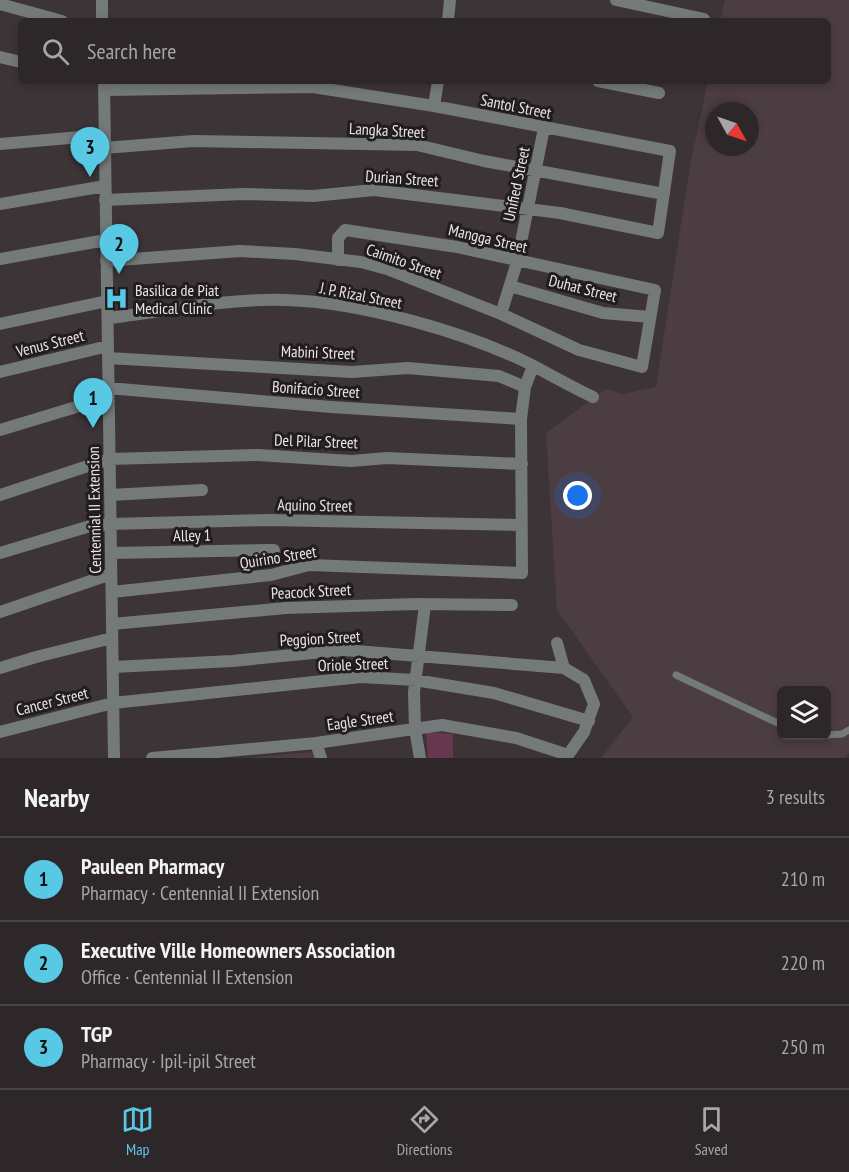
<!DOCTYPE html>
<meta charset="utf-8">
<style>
:root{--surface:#2e2729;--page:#362f31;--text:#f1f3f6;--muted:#a7a5a8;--line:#494446;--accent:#58c9e4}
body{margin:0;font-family:"PT Sans Narrow",sans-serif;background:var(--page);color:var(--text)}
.controls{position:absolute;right:18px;bottom:18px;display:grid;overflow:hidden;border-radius:9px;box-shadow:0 3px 9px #0003}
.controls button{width:54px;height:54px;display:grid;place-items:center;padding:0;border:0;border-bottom:2px solid var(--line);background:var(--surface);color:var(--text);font:30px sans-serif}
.compass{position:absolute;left:705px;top:102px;width:54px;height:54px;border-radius:50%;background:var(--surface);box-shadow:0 3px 9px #0003;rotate:130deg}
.you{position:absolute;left:578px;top:496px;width:21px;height:21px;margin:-15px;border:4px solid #fff;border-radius:50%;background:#1a73e8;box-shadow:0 0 0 9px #1a73e833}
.badge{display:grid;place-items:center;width:39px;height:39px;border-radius:50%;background:var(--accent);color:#111;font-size:20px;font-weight:700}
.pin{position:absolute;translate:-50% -50px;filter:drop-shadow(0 2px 3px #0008)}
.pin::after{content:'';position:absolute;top:32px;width:21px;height:18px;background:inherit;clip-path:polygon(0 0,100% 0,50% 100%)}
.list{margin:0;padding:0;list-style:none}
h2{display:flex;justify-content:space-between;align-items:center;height:78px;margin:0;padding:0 24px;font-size:26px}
h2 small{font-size:20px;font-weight:400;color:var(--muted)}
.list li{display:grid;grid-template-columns:39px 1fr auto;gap:18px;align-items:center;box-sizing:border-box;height:84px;padding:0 24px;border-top:2px solid var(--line)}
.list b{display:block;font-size:22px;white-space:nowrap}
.list p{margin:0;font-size:20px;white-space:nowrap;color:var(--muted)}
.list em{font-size:20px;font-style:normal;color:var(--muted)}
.icon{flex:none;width:33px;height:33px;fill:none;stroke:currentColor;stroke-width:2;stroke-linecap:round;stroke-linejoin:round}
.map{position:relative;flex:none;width:849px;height:758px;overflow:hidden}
.search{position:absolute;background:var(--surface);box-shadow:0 3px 9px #0003;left:18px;right:18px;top:18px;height:66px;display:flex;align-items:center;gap:15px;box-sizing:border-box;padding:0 21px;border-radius:9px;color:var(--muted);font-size:22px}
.sheet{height:330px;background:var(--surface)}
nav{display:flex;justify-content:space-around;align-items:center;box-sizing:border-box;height:84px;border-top:2px solid var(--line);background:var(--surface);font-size:16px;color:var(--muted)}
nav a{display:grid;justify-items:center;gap:3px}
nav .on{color:var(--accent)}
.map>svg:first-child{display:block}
</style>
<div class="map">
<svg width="849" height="758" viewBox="0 0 849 758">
<rect width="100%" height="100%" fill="#3d3437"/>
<!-- built -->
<path fill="#4c3d43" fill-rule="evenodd" d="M725,0H849V753L845,758H601L633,717L557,610L546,433L606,389L623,394L656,387L691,160L708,81H828V21H720ZM714,111H750V147H714ZM782,690H826V736H782Z
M321,751L323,758H247Z"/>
<!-- green -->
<path fill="#66374d" d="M426,732L453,734V758H428Z"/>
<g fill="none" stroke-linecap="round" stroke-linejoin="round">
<!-- service -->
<path stroke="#74797a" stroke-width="7" d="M676,675L782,725
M826,735L842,734L849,730
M815,736H819"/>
<!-- minor -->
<path stroke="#74797a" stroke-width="12" d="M102,0V21
M616,0L704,19
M0,4L62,21
M448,21L450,0
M0,57L21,62
M104,81L114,758
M598,81L659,93
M104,90L313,87L434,106L670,151L658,233L560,213L374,190L313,196L243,194L105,200
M434,106L438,81
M0,144L104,135
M104,148L193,141L417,145L484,161L664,194
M0,204L105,186
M0,259L106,240
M106,261L240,251L295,254L361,262L387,269L501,314L579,350L642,367L655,290L457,247L345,230L338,238V260
M510,286L603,313L650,317
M501,314L517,262L544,128
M109,318C167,311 227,298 286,300C360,302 466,332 532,365C552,376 572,387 593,397
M0,324L107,301
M108,358L352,372L408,368L499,376L525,387
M0,372L108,346
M108,388L331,407L521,419
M0,430L86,404L109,401
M0,495L109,459L258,455L351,461L387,458L522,464
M110,495L202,490
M0,553L90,526L110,524L268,520L520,525
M111,553L274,550
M112,592L271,575L309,565L522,573L521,419L525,387L533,366
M0,612L111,574
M112,624L286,608L416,604L512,605
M557,643L564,668
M113,667L232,661L344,650L564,668L584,680L594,704L584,732L566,758
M0,668L36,657L112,638
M0,732L113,703L361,677L415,680L494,693L589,721
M316,743L321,758
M152,758L316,743L442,725L516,738L568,755
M420,758L415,729L414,692L425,605"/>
</g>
<!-- icons -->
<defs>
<symbol id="hospital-bare" viewBox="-9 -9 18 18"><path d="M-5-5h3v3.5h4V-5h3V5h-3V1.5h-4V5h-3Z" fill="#58c9e4" stroke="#211d1e" stroke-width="2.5" paint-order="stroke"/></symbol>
</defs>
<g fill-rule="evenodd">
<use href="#hospital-bare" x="100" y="282" width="33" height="33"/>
</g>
<g text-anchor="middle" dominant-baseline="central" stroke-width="6" stroke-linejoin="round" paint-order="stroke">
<!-- street labels -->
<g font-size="16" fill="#eae4e6" stroke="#211d1e">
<text transform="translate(516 106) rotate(11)">Santol Street</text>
<text transform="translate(387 130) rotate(3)">Langka Street</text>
<text transform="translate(402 178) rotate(4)">Durian Street</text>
<text transform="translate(516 184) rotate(-78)">Unified Street</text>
<text transform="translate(488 238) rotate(13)">Mangga Street</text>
<text transform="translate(404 261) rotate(19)">Caimito Street</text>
<text transform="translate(583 288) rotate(14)">Duhat Street</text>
<text transform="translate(361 295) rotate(11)">J. P. Rizal Street</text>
<text transform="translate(50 343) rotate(-14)">Venus Street</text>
<text transform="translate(318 352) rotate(2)">Mabini Street</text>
<text transform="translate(316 389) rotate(4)">Bonifacio Street</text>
<text transform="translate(316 441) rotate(2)">Del Pilar Street</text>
<text transform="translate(315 505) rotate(1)">Aquino Street</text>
<text transform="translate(94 510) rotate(-91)">Centennial II Extension</text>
<text transform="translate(192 535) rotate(-1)">Alley 1</text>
<text transform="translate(278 557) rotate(-9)">Quirino Street</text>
<text transform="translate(311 591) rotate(-3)">Peacock Street</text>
<text transform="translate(320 638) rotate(-3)">Peggion Street</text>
<text transform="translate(353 664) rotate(-2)">Oriole Street</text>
<text transform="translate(52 701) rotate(-14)">Cancer Street</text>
<text transform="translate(360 720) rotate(-8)">Eagle Street</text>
</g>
<!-- poi labels -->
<g font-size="16" fill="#eae4e6" stroke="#211d1e" text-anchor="start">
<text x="135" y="290">Basilica de Piat<tspan x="135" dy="18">Medical Clinic</tspan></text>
</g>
</g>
</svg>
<div class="controls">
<button><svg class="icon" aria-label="layers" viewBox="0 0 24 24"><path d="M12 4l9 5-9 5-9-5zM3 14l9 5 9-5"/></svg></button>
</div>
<svg class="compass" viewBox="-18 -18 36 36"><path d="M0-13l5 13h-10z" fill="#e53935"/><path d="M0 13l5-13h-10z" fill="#a7a5a8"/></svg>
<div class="you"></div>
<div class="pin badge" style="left:93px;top:428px">1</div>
<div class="pin badge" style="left:119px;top:274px">2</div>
<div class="pin badge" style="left:90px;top:177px">3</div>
<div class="search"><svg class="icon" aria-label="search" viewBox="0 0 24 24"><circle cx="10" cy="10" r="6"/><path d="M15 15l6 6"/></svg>Search here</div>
</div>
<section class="sheet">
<h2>Nearby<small>3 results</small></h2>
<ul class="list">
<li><span class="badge">1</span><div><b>Pauleen Pharmacy</b><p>Pharmacy · Centennial II Extension</p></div><em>210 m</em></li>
<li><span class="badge">2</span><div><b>Executive Ville Homeowners Association</b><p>Office · Centennial II Extension</p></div><em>220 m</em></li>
<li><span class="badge">3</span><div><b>TGP</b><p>Pharmacy · Ipil-ipil Street</p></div><em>250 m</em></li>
</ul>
</section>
<nav>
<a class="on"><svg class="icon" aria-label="map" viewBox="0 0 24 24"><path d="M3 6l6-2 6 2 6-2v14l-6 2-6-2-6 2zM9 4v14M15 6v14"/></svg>Map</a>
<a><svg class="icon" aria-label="directions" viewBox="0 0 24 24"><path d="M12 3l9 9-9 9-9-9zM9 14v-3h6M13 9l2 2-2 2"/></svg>Directions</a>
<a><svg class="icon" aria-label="saved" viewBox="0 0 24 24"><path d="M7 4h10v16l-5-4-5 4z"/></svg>Saved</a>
</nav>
